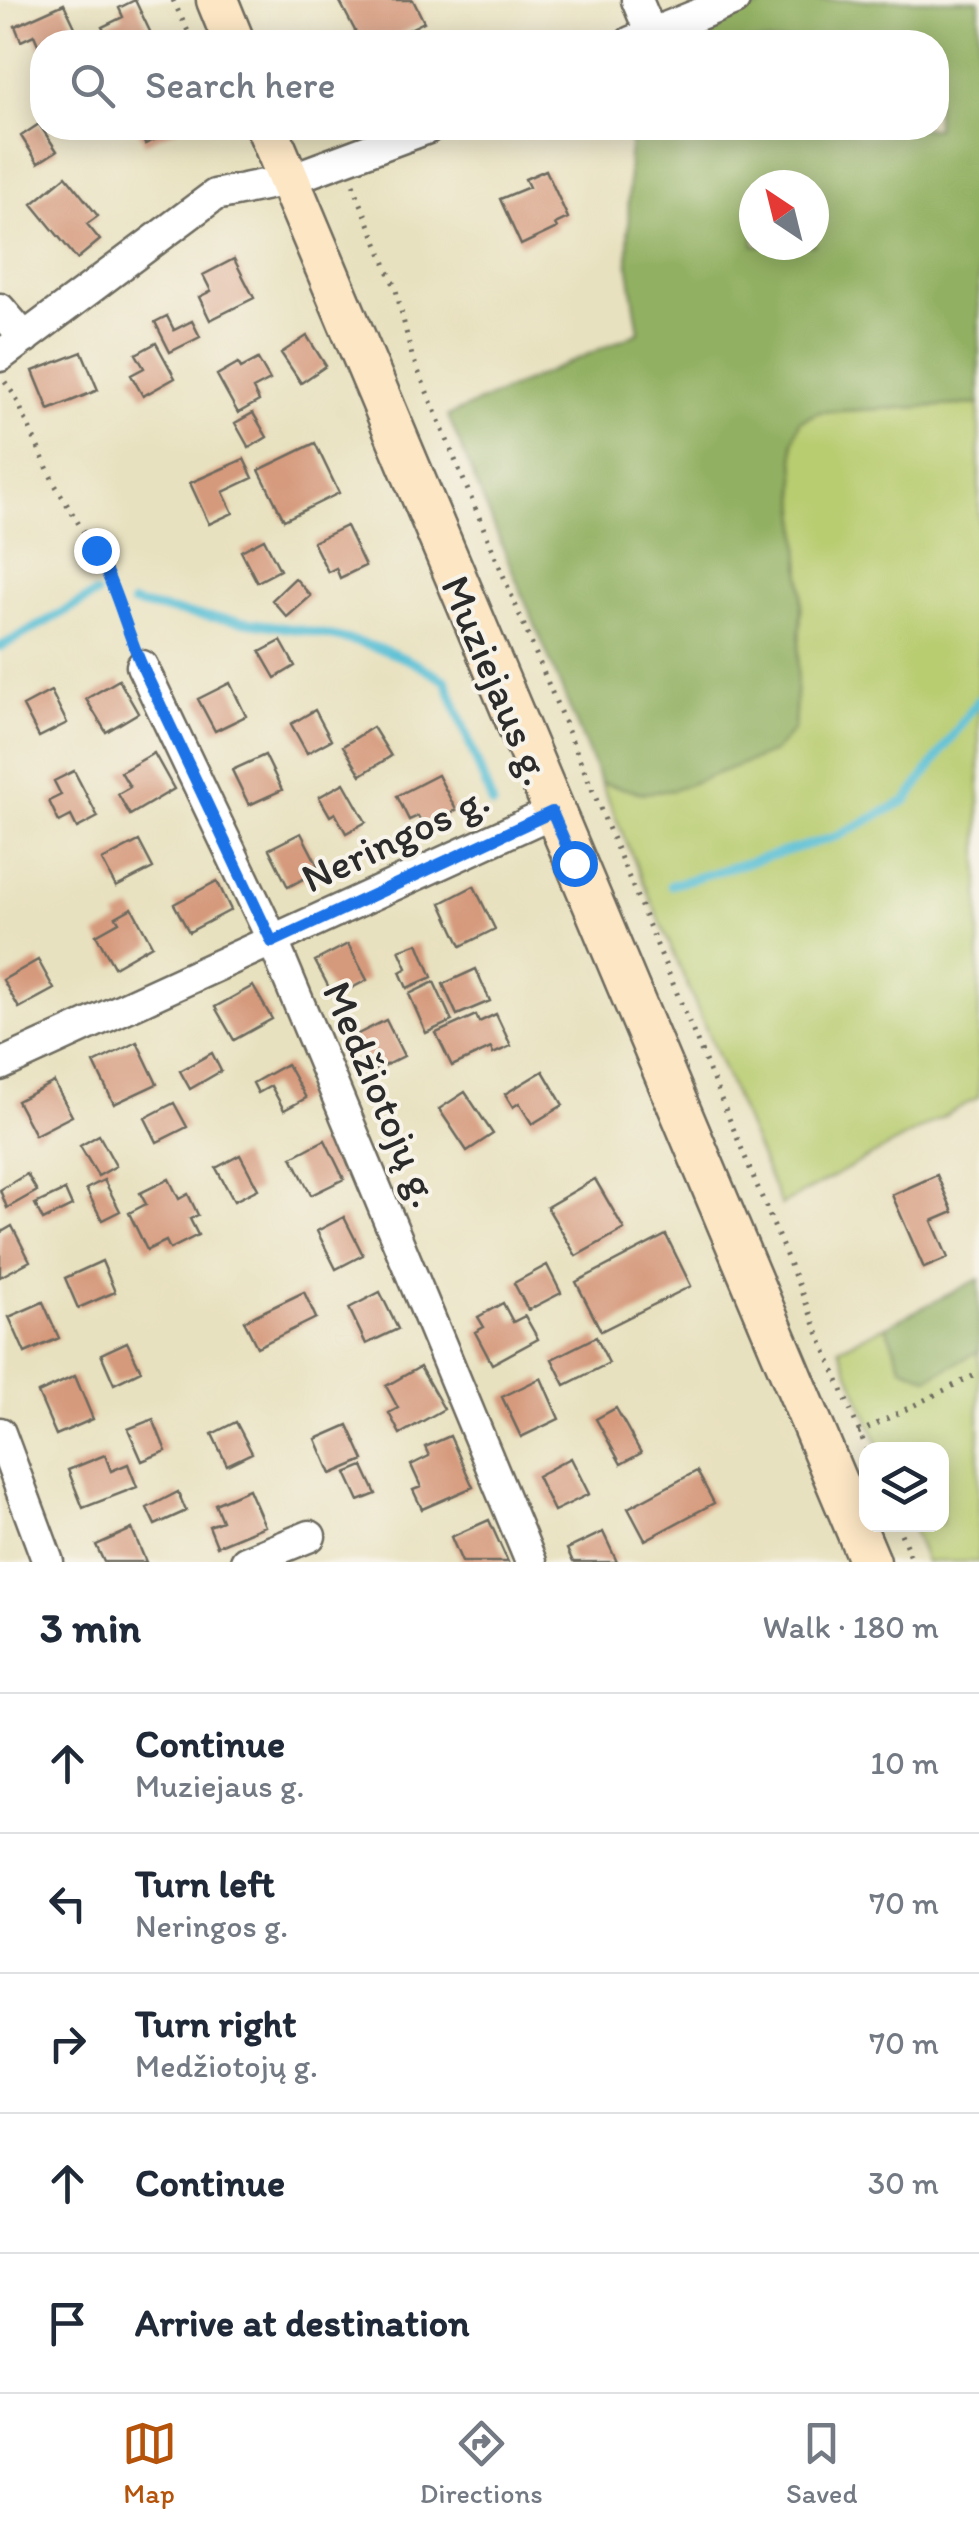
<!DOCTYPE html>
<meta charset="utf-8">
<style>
:root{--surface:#fff;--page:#f6f6f7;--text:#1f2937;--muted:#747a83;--line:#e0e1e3;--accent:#b45309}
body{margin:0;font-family:Itim,sans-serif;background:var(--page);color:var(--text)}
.controls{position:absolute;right:30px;bottom:30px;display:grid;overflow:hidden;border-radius:20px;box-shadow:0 5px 25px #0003}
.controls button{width:90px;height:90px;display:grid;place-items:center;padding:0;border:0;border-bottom:2px solid var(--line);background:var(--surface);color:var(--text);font:50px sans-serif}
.compass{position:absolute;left:739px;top:170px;width:90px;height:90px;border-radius:50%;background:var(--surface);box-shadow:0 5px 25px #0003;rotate:325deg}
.stop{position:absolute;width:30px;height:30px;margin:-22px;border:8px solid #1a73e8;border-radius:50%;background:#fff}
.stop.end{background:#1a73e8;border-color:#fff;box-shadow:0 2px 10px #0008}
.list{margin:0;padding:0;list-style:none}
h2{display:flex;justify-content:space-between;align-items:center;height:130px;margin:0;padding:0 40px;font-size:42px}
h2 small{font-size:32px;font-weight:400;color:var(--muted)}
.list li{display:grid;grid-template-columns:65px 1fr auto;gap:30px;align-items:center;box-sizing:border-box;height:140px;padding:0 40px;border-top:2px solid var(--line)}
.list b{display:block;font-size:38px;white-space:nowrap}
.list p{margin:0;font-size:32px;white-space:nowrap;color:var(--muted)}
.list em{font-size:32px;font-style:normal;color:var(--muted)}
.icon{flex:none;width:55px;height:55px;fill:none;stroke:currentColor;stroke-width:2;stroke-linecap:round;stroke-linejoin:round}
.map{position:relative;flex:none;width:979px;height:1562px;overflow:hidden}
.search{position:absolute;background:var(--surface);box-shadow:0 5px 25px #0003;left:30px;right:30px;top:30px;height:110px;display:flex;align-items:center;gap:25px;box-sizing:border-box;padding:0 35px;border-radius:40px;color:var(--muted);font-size:38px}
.sheet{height:830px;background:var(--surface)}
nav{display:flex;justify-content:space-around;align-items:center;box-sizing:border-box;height:140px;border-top:2px solid var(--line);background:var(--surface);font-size:28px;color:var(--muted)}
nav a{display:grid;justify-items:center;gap:5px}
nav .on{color:var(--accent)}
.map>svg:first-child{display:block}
</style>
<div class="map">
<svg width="979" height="1562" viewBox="0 0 979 1562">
<rect width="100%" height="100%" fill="#f7f3e8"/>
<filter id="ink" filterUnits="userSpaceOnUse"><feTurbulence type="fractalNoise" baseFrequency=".01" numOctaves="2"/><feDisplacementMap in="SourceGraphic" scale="20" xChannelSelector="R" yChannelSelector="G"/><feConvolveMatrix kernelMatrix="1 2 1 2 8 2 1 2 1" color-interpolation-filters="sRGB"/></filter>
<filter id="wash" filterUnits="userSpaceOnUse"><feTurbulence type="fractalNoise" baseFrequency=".0048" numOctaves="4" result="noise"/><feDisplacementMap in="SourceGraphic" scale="40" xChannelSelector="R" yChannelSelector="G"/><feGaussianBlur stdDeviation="2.25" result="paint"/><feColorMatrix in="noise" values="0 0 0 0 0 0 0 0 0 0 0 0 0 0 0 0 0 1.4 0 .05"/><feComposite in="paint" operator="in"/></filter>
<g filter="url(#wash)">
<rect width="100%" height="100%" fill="#e8e1bf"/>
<!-- green -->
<path fill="#b8cc70" stroke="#727c4e" stroke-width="2.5" d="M979,404V1097L781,1205L601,783L643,793L794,729L802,593L793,442L800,421L819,412Z
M886,1326L902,1367L928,1377L979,1351V1562H926L911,1525L942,1524V1450L880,1449L839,1348Z"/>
<!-- forest -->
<path fill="#92b062" stroke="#5e6e46" stroke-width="2.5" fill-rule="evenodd" d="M775,0H979V404L819,412L800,421L793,442L802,593L794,729L774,752L674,790L643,793L601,783L448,416L639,332L628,263L629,156L633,128H936V42H674ZM754,185H814V245H754Z
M979,1279V1351L928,1378L902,1367L886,1326Z"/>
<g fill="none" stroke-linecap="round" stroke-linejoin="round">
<!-- stream -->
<path stroke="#58bfd5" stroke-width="9" d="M133,603C217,624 329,624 406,659C420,665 433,674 446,681L493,805
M0,647L96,594
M671,885L838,836L907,800L979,699"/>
</g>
<g id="blocks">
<!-- building -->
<path fill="#d5997c" d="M135,0L155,42H110L102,27L123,17L119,8Z
M339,0H413L424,22L383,42H361Z
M64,4L82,42H42V54L34,35L21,41L15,26Z
M39,124L57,151L38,163L21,136Z
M137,128H180L145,144Z
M546,170L568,218L555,224L557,228L521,245L500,199L529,187L525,179Z
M66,176L98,216L87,224L100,240L77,259L32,204Z
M234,259L254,298L210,320L199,297L211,291L203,275Z
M167,316L174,330L192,321L200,337L170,352L155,322Z
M307,336L326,366L301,383L281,353Z
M156,343L175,378L143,396L131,375L144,368L136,354Z
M82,352L98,390L49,410L33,371Z
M258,359L270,380L253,389L259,401L238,413L217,375L238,363L241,368Z
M253,413L267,437L249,448L235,423Z
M315,443L339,493L284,520L259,470Z
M244,459L253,478L223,492L233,513L209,524L190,483Z
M346,526L365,566L340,578L336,568L328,572L313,542Z
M264,539L280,570L257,582L241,551Z
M295,578L311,596L287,617L272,600Z
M281,641L295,666L275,678L260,652Z
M119,680L138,713L106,732L86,699Z
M230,683L246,716L215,731L198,699Z
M51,691L67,723L39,737L23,706Z
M315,710L331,740L307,753L291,724Z
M373,727L391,756L361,775L343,746Z
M154,753L174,789L130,815L118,794L130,787L121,772Z
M265,755L282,790L249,805L232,770Z
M74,771L98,817L77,828L71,816L59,822L49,801L61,795L54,781Z
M438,775L456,810L424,827L418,816L409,820L397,796Z
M344,783L366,822L346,833L335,813L330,816L319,797Z
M301,833L320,870L288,887L269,849Z
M139,841L153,868L116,887L102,860Z
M217,881L231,910L189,932L174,904Z
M474,886L495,929L461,946L441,903Z
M132,908L152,945L114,967L96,935L119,922L116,917Z
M418,943L432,977L407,988L400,972L407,968L399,950Z
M348,944L367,980L334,997L315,961Z
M38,960L54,989L19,1008L3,980Z
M476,969L490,1001L457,1015L443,984Z
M434,982L452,1021L426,1033L409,994Z
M253,986L272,1019L234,1040L215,1007Z
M496,1014L511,1046L493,1054L491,1048L452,1066L436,1033L476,1015L479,1022Z
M386,1020L404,1056L370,1073L352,1037Z
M137,1042L157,1084L114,1104L94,1063Z
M212,1053L221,1071L190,1089L180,1071Z
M287,1064L306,1098L284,1110L271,1086L258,1093L253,1083Z
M543,1071L563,1105L532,1124L519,1103L513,1107L505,1094Z
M54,1082L72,1116L35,1135L17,1101Z
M465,1092L493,1134L467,1151L439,1109Z
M174,1103L187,1127L157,1142L145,1118Z
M99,1135L116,1166L98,1176L80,1146Z
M325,1140L344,1179L311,1195L292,1157Z
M240,1155L258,1189L234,1201L216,1168Z
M27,1174L37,1191L7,1208L0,1190Z
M937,1175L953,1212L932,1221L948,1258L924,1268L892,1195Z
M169,1179L179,1199L188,1194L198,1215L190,1219L198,1235L170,1249L166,1241L147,1250L129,1213L146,1204L140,1193Z
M595,1179L624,1229L576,1256L547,1207Z
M104,1180L120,1211L102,1220L86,1189Z
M65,1190L72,1206L43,1220L35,1204Z
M344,1217L363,1255L336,1269L317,1231Z
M12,1226L30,1261L0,1277V1233Z
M666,1235L691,1286L601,1331L576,1282Z
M102,1261L115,1292L78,1308L65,1278Z
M547,1265L561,1293L528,1310L514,1283Z
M304,1292L316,1318L257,1347L244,1321Z
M380,1292L398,1329L366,1344L349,1308Z
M43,1302L59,1338L25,1353L9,1317Z
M503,1303L513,1322L525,1316L538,1339L492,1364L475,1332L484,1327L478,1317Z
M596,1337L609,1363L565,1385L552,1359Z
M127,1342L141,1371L114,1384L101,1354Z
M420,1367L444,1409L400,1434L389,1413L398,1408L386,1386Z
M75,1376L93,1419L56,1435L38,1393Z
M541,1378L559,1419L521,1437L502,1397Z
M616,1408L641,1453L621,1464L596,1419Z
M153,1419L166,1451L142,1461L128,1429Z
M236,1422L252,1453L227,1465L212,1434Z
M348,1425L364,1460L331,1474L316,1439Z
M450,1436L473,1487L422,1509L413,1490L421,1487L411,1465L429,1456L425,1447Z
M105,1455L111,1471L128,1464L137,1487L83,1508L68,1470Z
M571,1458L589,1494L554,1511L537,1476Z
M363,1466L376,1494L359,1501L346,1473Z
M697,1471L714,1503L645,1540L628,1508Z
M249,1489L265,1526L217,1546L209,1526L222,1521L215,1504Z
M178,1492L186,1511L155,1525L147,1508Z
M489,1520L508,1562H462L451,1537Z
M132,1529L146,1562H104L96,1545Z
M603,1532L617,1562H573L567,1549Z"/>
</g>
</g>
<g filter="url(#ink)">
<use href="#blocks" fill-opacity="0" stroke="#6d6b5f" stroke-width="2.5"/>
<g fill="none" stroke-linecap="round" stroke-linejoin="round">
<defs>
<path id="minor" d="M637,0L651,34
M631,42L734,0
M0,309L25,338
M0,356L215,195L288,180L428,128
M142,666L273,941L531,1562
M0,1065L553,812
M0,1433L48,1562
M246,1562L310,1536"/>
<path id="secondary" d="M217,0L234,42
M267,128L870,1562"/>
</defs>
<!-- minor casing -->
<use href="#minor" stroke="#6d6b5f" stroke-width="35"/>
<!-- secondary casing -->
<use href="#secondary" stroke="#6d6b5f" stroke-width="45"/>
<!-- path -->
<path stroke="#6d6b5f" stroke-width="5" stroke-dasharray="2.5 8" stroke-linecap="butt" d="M173,0L193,42
M353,184L396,290L412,356L867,1450
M5,382L15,396L54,483L111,577L130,640
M858,1433L979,1373
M897,1524L913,1562"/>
<!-- minor -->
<use href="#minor" stroke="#fff" stroke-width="30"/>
<!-- secondary -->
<use href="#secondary" stroke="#fce6c4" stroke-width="40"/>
</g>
</g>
<g fill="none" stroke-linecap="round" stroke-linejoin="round" filter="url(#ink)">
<!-- route -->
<path stroke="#1a73e8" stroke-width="12" d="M96,550C116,587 125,627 142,666L272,942L552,812L574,863"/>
</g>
<g text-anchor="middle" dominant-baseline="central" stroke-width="8" stroke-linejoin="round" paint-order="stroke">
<!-- street labels -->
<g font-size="42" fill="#2b2b2b" stroke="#f7f3e8">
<text transform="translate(497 680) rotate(67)">Muziejaus g.</text>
<text transform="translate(395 838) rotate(-25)">Neringos g.</text>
<text transform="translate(382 1094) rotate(67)">Medžiotojų g.</text>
</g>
</g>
</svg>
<div class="controls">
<button><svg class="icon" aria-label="layers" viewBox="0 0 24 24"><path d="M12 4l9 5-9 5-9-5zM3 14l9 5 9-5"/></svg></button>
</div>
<svg class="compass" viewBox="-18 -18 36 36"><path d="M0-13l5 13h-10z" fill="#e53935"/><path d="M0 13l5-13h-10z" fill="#747a83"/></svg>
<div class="stop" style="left:574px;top:863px"></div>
<div class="stop end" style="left:96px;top:550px"></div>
<div class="search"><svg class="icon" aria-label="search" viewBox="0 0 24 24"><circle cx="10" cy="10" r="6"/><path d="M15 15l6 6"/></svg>Search here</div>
</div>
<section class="sheet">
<h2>3 min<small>Walk · 180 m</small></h2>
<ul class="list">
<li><svg class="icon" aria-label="ahead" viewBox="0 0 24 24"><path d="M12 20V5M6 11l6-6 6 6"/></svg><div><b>Continue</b><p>Muziejaus g.</p></div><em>10 m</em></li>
<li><svg class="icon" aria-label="left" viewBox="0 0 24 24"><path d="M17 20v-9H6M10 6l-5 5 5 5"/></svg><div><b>Turn left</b><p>Neringos g.</p></div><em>70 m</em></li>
<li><svg class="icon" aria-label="right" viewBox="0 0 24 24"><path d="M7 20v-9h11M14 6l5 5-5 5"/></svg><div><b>Turn right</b><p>Medžiotojų g.</p></div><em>70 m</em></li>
<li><svg class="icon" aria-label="ahead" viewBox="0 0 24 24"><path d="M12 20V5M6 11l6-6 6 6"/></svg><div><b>Continue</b></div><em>30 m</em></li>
<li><svg class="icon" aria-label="arrive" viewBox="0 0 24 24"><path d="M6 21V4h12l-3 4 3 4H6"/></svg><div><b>Arrive at destination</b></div></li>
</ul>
</section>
<nav>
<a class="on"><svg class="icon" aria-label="map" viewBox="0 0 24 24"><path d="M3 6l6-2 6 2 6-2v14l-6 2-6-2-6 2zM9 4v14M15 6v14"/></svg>Map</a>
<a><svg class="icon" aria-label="directions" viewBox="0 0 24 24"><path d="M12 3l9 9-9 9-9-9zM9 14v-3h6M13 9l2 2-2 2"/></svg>Directions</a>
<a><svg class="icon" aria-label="saved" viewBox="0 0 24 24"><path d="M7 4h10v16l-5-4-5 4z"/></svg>Saved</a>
</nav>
